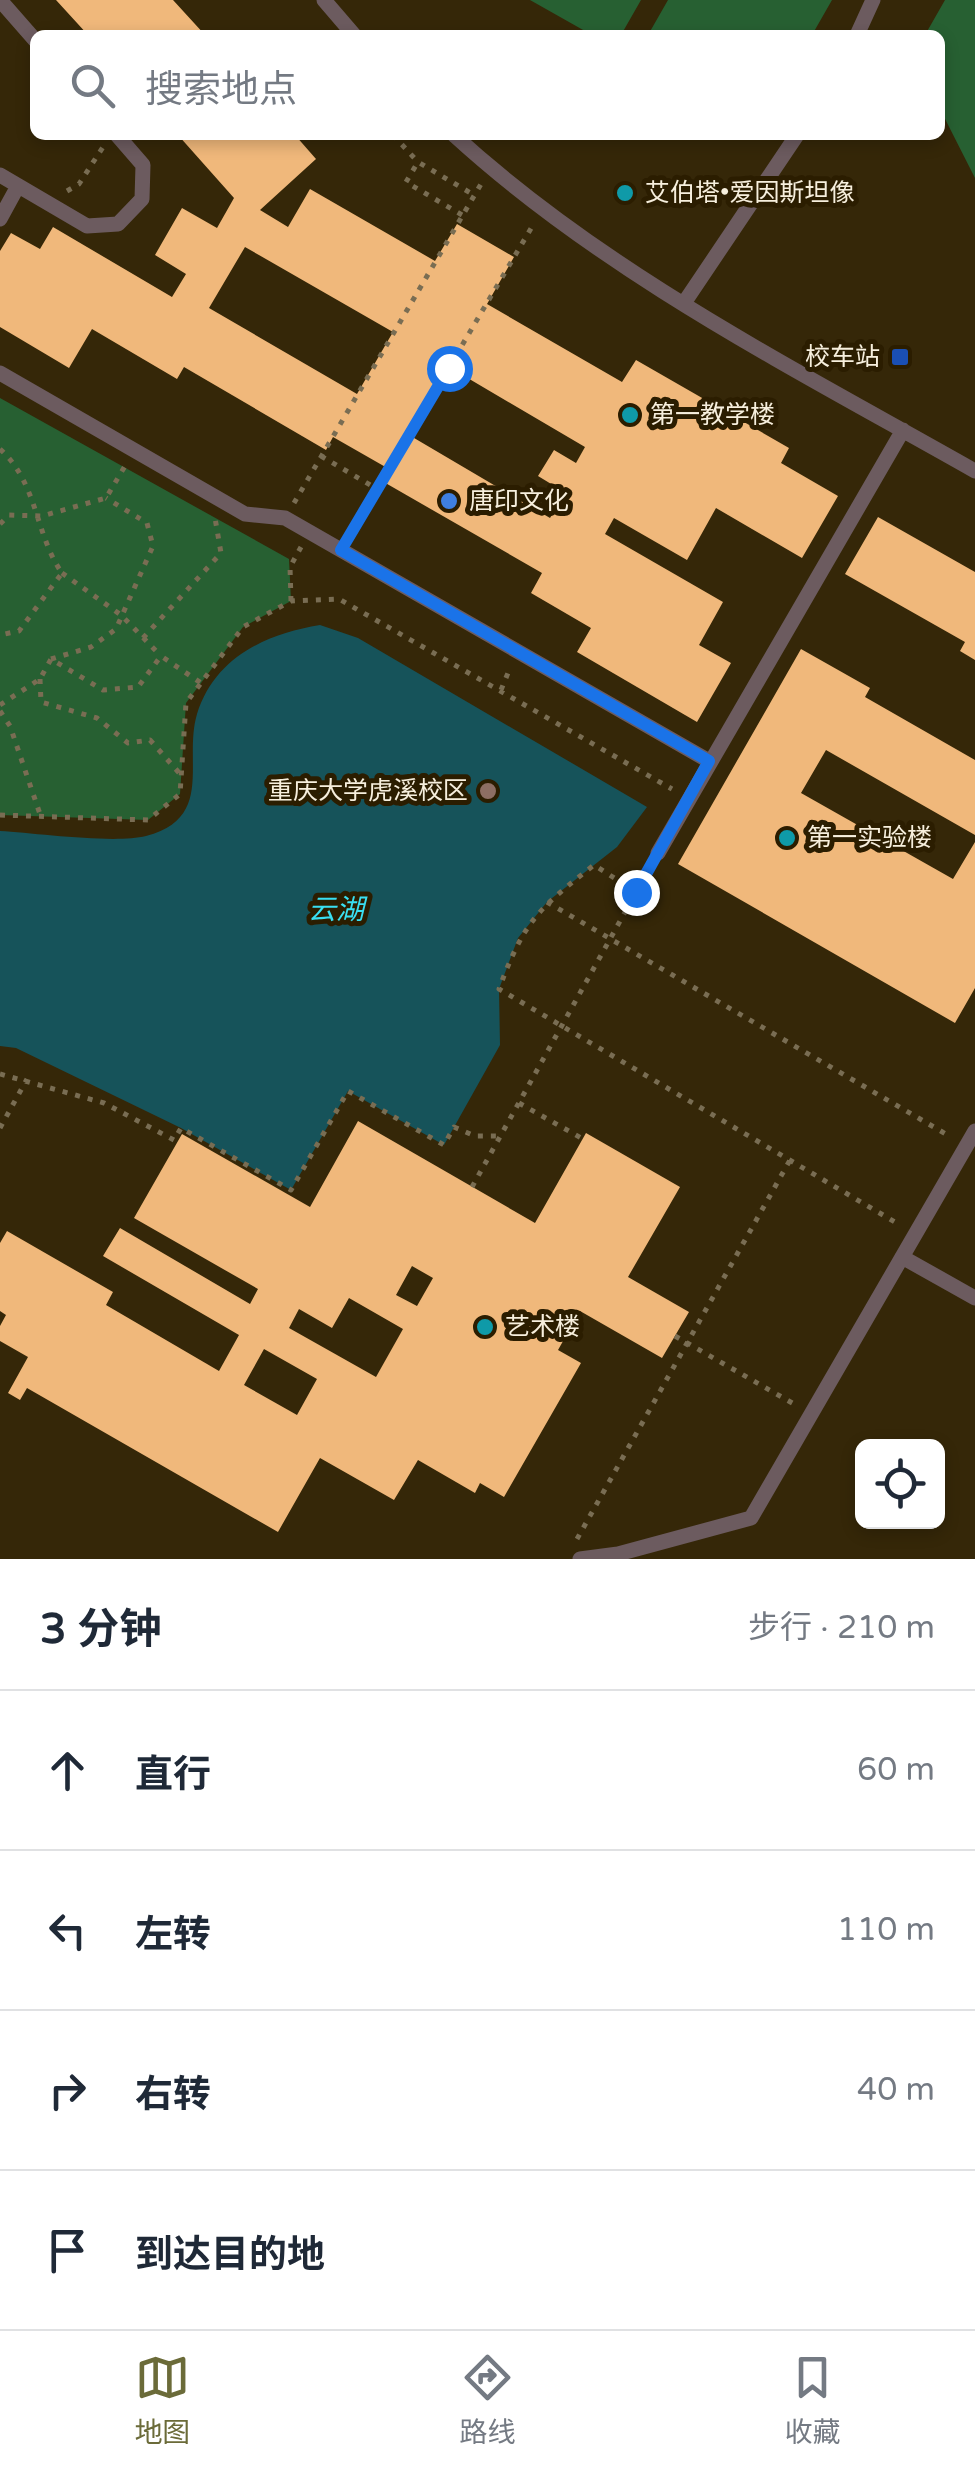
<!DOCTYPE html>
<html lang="zh">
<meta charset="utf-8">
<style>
:root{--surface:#fff;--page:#f2f2f3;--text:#1f2937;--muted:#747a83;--line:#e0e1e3;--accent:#6b6b39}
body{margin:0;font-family:"Varela Round","Noto Sans SC",sans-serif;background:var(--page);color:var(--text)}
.controls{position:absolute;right:30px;bottom:30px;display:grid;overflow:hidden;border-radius:15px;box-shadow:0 5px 15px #0003}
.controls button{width:90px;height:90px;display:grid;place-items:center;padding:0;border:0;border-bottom:2px solid var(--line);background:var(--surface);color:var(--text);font:50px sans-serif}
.stop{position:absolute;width:30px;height:30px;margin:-22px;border:8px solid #1a73e8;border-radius:50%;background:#fff}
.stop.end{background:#1a73e8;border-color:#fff;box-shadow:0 2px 10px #0008}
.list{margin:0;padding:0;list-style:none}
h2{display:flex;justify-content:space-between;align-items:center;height:130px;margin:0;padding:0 40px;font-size:42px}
h2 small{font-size:32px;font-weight:400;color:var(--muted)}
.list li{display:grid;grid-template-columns:65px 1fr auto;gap:30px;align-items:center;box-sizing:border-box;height:160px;padding:0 40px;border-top:2px solid var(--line)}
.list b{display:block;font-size:38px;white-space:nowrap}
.list em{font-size:32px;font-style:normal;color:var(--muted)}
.icon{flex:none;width:55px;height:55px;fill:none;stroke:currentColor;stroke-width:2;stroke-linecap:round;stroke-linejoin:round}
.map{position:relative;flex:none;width:975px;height:1559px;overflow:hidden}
.search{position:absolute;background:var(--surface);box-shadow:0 5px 15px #0003;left:30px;right:30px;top:30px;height:110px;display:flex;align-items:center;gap:25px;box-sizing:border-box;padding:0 35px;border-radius:15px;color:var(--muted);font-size:38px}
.sheet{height:770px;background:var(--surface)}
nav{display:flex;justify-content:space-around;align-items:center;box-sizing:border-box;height:140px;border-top:2px solid var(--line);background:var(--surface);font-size:28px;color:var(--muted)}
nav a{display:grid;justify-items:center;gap:5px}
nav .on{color:var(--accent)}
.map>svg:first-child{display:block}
</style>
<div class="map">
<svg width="975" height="1559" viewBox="0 0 975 1559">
<rect width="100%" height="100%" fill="#352708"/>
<!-- green -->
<path fill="#276032" d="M530,0H641L621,35H592Z
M668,0H832L812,35H648Z
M945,0H975V178L940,109V35H925Z
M0,398L289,559L291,601L243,627L186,703L180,794L148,820L0,815Z"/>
<!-- water -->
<path fill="#16535a" d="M320,625L358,638L647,807L617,847L547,902L518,938L499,989L500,1045L444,1145L348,1091L291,1190L181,1128L16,1048L0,1046V831C36,833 114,844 146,836C215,818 183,761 197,714C215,657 266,634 320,625Z"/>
<!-- building -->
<path fill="#f0b87b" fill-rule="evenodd" d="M56,0H173L205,35H88Z
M178,135H295L316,159L260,210L288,227L310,189L435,261L457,224L514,257L487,304L622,382L636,360L789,448L781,463L838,496L802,558L716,508L687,560L614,518L605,534L723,602L699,645L731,663L697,722L577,652L591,628L531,593L542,573L382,481L389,469L333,437L326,450L184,367L177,379L92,329L69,368L0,327V251L11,233L40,249L53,227L172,297L186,274L155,255L182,208L217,228L234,198ZM245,247L393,332L357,394L209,308ZM449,367L585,447L576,463L554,450L538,476L566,493L550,518L409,435Z
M878,517L975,572V660L960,651L965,642L845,574Z
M801,649L870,688L865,697L975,760V835L826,750L801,793L953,879L975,842V988L955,1023L678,864Z
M358,1121L535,1223L586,1133L680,1187L628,1277L689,1312L662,1358L580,1311L558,1350L581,1363L504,1497L480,1483L475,1493L418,1460L394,1500L320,1458L278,1532L27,1388L20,1400L8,1393L28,1357L0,1341V1326L6,1315L0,1311V1243L7,1231L113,1292L106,1305L219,1371L239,1335L103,1256L120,1228L250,1304L258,1289L134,1218L182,1134L310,1207ZM412,1266L433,1278L417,1306L396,1295ZM349,1298L403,1329L376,1377L289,1328L299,1309L332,1328ZM264,1349L317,1379L297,1415L244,1385Z"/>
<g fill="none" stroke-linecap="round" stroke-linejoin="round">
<!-- path -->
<path stroke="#796d53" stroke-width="5" stroke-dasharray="5 8" stroke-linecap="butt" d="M393,135L418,162
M67,191L79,184L103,147
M462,215L406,182L418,162L474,195
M0,449C38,483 35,535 62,573L19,631L0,635
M321,456L377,489
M294,503L481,184
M0,524L9,515L42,516L106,498L125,466
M350,535L533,225
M62,573L121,615L161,656
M291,601L290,567L301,547
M143,638L221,553L215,518
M51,659L91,647L116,629L153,546L147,523L106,498
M40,679L41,702L97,718L128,743L150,740L181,775
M501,690L510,668
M0,705L40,679L51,659L103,690L138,687L161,656L201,683
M0,711L10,726L41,817
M0,815L148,820L180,794L186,703L243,627L291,601L339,599L672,789
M636,892L594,865C538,909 524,921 499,989L900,1225
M547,902L951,1137
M0,1074L104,1103L174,1140L181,1128L291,1190L348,1091L444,1145L454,1127L475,1136H500
M519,1103L583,1139
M0,1128L27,1079
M472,1187L649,869
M675,1336L794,1404
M577,1539L790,1160"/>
<!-- service -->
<path stroke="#6c5b5f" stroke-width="15" d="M0,0L35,40
M324,0L354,35
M857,35L873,0
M454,135C606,274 797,370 975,471
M0,175L87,226L118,224L142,199L143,165L117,135
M0,219L18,186
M684,303L797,135
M0,373L245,514L285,518L709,761
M658,853L903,430
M902,1257L975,1298
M580,1559L618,1554L751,1518L975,1131"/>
</g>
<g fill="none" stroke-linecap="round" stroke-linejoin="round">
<!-- route -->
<path stroke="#1a73e8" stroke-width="12" d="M449,368L341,550L709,761L636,892"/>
</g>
<!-- markers -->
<g fill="#0f9aa8" stroke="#2b1d00" stroke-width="4">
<circle cx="625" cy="193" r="10"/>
<circle cx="630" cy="415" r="10"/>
<circle cx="787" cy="838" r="10"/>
<circle cx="485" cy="1327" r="10"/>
</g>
<rect fill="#1a4fb4" stroke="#2b1d00" stroke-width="4" x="890" y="347" width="20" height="20" rx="5"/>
<circle fill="#3f7fe0" stroke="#2b1d00" stroke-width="4" cx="449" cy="501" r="10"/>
<circle fill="#8d6e63" stroke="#2b1d00" stroke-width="4" cx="488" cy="791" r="10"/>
<g text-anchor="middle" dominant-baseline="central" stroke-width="10" stroke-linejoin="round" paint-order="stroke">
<!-- poi labels -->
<g font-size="25" fill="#f7efdd" stroke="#2b1d00" text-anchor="start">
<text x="645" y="193">艾伯塔•爱因斯坦像</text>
<text x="880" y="357" text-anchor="end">校车站</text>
<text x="650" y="415">第一教学楼</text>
<text x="469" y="501">唐印文化</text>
<text x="468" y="791" text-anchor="end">重庆大学虎溪校区</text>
<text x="807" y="838">第一实验楼</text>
<text x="505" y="1327">艺术楼</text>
</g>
<!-- water labels -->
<g font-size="28" font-style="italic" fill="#39dff1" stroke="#2b1d00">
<text x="336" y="910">云湖</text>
</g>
</g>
</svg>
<div class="controls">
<button><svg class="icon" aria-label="locate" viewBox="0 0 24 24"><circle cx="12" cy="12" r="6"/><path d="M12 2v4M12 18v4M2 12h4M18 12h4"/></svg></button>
</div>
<div class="stop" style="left:449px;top:368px"></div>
<div class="stop end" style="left:636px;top:892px"></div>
<div class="search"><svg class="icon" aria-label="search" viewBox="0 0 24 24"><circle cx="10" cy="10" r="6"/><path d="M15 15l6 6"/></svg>搜索地点</div>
</div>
<section class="sheet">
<h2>3 分钟<small>步行 · 210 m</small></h2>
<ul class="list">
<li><svg class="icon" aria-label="ahead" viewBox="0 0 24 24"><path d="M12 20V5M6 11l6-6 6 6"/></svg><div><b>直行</b></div><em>60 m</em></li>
<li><svg class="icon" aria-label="left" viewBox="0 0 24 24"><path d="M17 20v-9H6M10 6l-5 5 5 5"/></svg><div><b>左转</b></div><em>110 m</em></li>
<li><svg class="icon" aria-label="right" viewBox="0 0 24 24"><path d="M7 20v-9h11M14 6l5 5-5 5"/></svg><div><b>右转</b></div><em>40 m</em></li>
<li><svg class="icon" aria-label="arrive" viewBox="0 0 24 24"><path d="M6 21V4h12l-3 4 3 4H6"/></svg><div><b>到达目的地</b></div></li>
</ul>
</section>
<nav>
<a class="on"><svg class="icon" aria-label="map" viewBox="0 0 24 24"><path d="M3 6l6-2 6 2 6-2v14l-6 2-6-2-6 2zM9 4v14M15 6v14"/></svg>地图</a>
<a><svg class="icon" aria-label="directions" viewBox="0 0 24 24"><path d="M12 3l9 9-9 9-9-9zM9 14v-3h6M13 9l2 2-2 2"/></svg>路线</a>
<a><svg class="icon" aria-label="saved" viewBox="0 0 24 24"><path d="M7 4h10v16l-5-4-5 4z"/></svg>收藏</a>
</nav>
